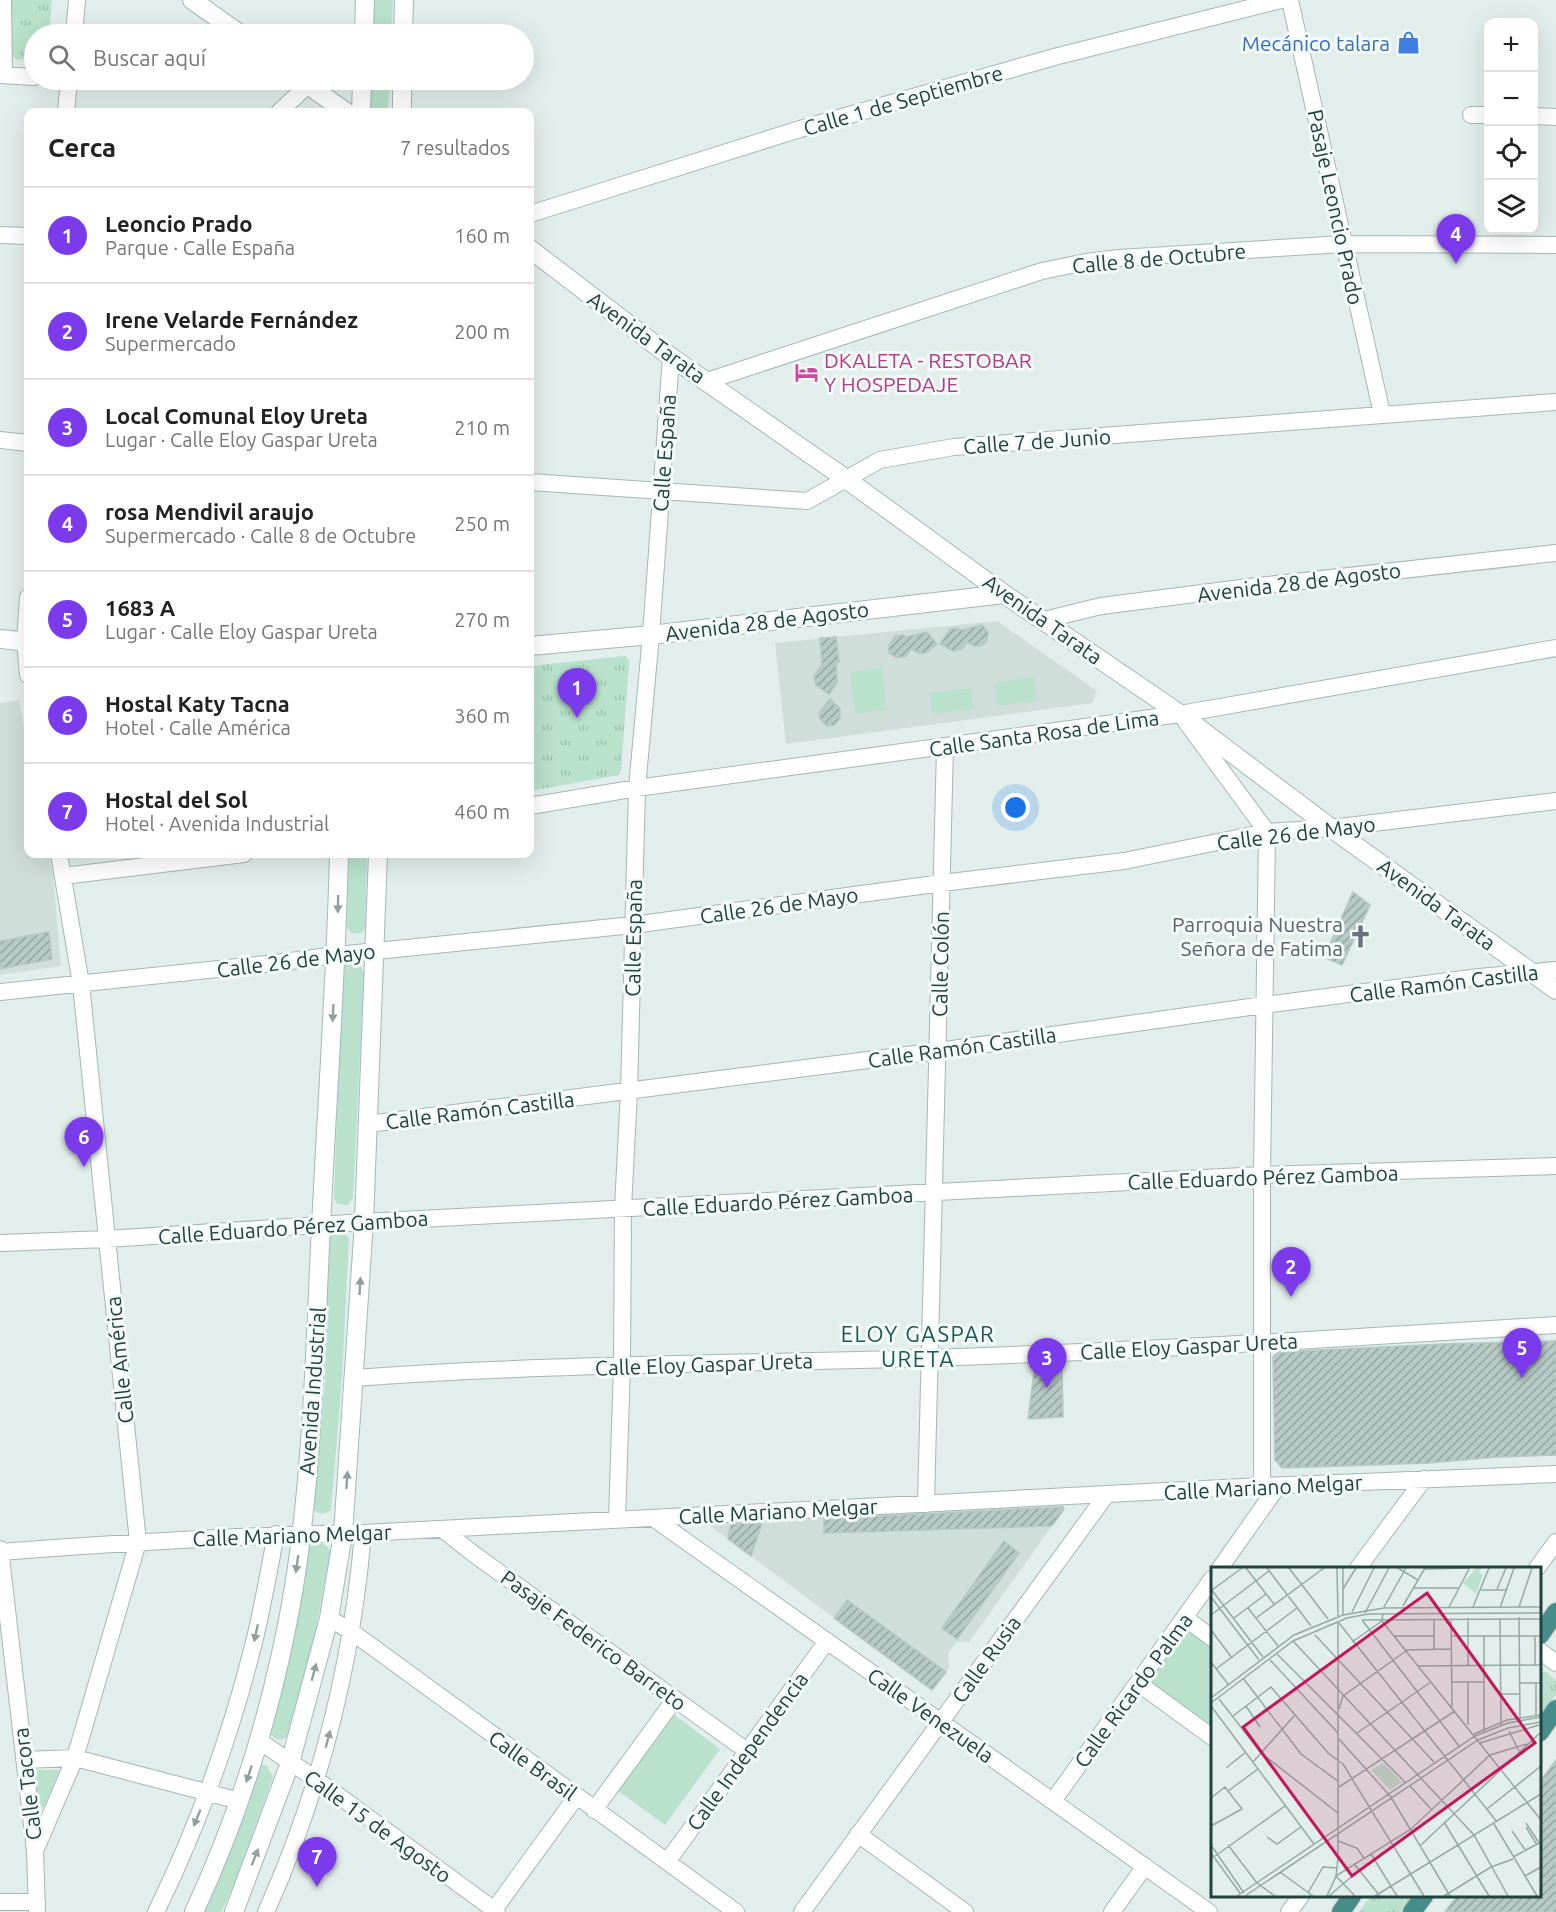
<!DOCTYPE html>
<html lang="es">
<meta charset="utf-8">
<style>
:root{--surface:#fff;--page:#f6f6f6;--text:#222;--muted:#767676;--line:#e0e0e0;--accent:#7c3aed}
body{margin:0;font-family:Ubuntu,sans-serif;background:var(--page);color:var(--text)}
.controls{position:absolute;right:18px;top:18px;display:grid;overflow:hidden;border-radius:12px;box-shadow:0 6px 24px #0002}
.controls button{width:54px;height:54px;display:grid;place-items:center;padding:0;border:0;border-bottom:2px solid var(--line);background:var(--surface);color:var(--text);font:30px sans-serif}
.you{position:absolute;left:1016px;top:808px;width:21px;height:21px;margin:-15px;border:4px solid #fff;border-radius:50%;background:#1a73e8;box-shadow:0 0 0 9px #1a73e833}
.badge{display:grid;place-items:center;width:39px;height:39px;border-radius:50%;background:var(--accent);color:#fff;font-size:20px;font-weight:700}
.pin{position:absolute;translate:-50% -50px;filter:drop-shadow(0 2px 3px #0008)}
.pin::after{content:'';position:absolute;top:32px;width:21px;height:18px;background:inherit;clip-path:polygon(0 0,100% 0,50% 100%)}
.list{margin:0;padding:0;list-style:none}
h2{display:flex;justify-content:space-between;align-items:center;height:78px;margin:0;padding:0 24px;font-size:26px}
h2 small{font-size:20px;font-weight:400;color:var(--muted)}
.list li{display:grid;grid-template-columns:39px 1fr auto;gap:18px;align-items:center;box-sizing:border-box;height:96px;padding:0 24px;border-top:2px solid var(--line)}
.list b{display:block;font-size:22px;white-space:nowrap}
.list p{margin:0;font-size:20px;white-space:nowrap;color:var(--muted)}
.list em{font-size:20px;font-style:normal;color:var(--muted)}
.icon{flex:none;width:33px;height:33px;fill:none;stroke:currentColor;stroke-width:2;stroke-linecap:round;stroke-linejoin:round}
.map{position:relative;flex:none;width:1556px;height:1912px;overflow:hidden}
.search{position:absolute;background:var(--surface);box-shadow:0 6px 24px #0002;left:24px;top:24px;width:510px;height:66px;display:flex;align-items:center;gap:15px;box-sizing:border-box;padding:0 21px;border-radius:33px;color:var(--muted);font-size:22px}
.panel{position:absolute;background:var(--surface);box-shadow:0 6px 24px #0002;left:24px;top:108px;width:510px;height:750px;border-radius:12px}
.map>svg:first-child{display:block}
</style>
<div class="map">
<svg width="1556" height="1912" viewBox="0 0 1556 1912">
<defs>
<pattern id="park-tufts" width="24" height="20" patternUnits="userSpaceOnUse" patternTransform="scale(1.5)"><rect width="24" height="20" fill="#b9e1cb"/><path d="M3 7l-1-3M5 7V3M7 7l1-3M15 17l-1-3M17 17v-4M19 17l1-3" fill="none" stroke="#9fc2af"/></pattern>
<pattern id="building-hatch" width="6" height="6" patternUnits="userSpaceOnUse" patternTransform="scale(1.5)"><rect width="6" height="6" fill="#b7c9c5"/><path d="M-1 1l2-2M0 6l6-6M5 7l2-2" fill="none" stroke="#94a5a1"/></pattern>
</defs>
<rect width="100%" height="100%" fill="#e2eeeb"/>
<!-- built -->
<path fill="#d0deda" d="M997,621L1097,691L1092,703L786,744L775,643Z
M19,700L28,750V854H49L53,875L61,966L0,975V703Z
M1060,1498L1064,1509L969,1642H957L948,1653L949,1668L934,1688H929L709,1525L713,1516Z"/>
<!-- grass -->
<path fill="#b9e1cb" d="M374,0H393L391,34H373Z
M371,80H390L388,109L384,112H374L370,108Z
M882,668L886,710L855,714L850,672Z
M1034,677L1037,701L997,706L994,683Z
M971,688L974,709L932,714L930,693Z
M349,854H367L365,929L360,934L351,933L347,928Z
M348,962H358L364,973L353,1198L348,1205L337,1204L334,1198L342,968Z
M333,1232L345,1234L349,1238L342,1378L331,1510L326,1513H317L313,1509L325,1384L328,1241Z
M316,1542L326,1545L331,1552L313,1642L287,1736L282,1740L274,1738L270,1733L308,1548Z
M1193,1631L1212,1645V1726L1150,1682L1151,1674L1179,1633Z
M673,1714L720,1749L665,1825L617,1790Z
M260,1764L267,1766L273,1777L233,1888L221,1912H198Z
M36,1770H60L44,1807H38Z"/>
<!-- park -->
<path fill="url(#park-tufts)" d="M10,0H52L49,34H34V58L17,60L12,55Z
M625,656L629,660V665L621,771L619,775L530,791V666Z
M1540,1672H1547L1556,1681V1694L1540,1719Z
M1371,1896H1413L1401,1912H1359Z"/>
<!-- building -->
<path fill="url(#building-hatch)" stroke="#b4c8c4" stroke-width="1.5" d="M982,625L988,632L987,641L981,646H974L967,642L962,649L953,651L940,644L950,629L958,628L961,630Z
M927,632L937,644L926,653H919L911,649L906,656L897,658L889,653V645L895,636L903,635L906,637Z
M836,637L839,662H836L837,683L829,694L816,685L814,676L822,665L820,638Z
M830,699L840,709V718L834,725L827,726L820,719V711Z
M1353,892L1370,905L1342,965L1324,957Z
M49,932L52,959L0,969V941Z
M1556,1341V1455L1498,1457L1428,1463L1282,1468L1275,1460L1273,1357L1278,1352L1444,1344Z
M1062,1363L1063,1417L1028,1419L1035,1364Z
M1063,1507L1064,1509L1052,1526L824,1533V1519Z
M762,1523L751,1556L728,1539L731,1524Z
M1004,1541L1019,1553L957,1639L942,1628Z
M847,1600L946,1672L932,1690L834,1618Z
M1556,1760V1912H1445L1457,1896H1539V1783Z"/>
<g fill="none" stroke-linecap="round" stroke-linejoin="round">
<defs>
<path id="minor" d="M3,0L4,75
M1290,0L1382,414
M74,34L77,0
M0,75L34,77
M66,112L69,80
M279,112L308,85
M1471,115H1488
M1534,116L1556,117
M530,214L800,129L1058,56L1281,0
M0,235L28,236
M707,381L1042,271L1086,262L1119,258L1343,244L1556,245
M0,440L28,443
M530,482L807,501L880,460L954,447L1556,402
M28,597L25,641L28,675
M1044,620L1101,606L1249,587L1556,553
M1186,722L1267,832L1262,1175V1486
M530,806L637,788L1180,714L1556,648
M63,876L244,854
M0,992L275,963L337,955L633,925L942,883L1124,861L1267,832L1331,828L1556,801
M369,1124L938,1051L1264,1005L1479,977L1556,970
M0,1243L107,1239L364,1222L1262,1175L1556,1166
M354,1378C545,1364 737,1364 928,1358C1138,1351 1347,1338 1556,1325
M926,1504L945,747
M653,1518L1209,1912
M617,1520L622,1365L623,1208L629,1091L637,788L651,635L671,357
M442,1529L475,1555L747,1751
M0,1549L35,1851L37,1912
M0,1552C121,1543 242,1535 363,1533L1262,1486L1556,1474
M1220,1568L1278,1486
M1358,1568L1424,1479
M1537,1568L1556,1542
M329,1618L352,1632L736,1912
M1185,1618L1212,1638
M1540,1651L1556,1663
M1138,1683L1212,1737
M259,1741L317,1780L497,1912
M24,1760L75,1758L240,1801
M1053,1801L1212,1579
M594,1810L675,1699
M858,1834L965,1912
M35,1851L75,1758L138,1542L81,984L59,854
M667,1862L827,1641
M0,1902H37
M494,1910L576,1797
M156,1912C198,1826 231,1735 254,1642C263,1606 269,1570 276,1534
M266,1912C320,1792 352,1664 363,1533
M802,1912L1107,1494
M1112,1912L1145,1866
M1289,1912L1301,1896"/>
<path id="tertiary" d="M192,0L240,34
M301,80L346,112
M530,249L671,357L846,479L1004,594L1180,714L1331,828L1556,990
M0,639L28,642
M530,646L651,635L1004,594"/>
<path id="secondary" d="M364,34L365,0
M403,34L404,0
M361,112L362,80
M402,112V80
M194,1912C242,1809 275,1700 294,1587C313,1468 315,1346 321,1226C327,1102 336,978 339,854
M234,1912L290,1763L329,1618L343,1534L364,1222L378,854"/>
<path id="trunk" d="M1540,1635L1556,1612
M1540,1732L1556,1709
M1341,1912L1352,1896
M1412,1912L1424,1896"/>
</defs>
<!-- minor casing -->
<use href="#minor" stroke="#a4b7b4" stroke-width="18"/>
<!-- tertiary casing -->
<use href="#tertiary" stroke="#a4b7b4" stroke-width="20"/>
<!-- secondary casing -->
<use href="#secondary" stroke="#9fbbb6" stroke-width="20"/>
<!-- trunk casing -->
<use href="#trunk" stroke="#c1cac9" stroke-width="20"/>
<!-- minor -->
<use href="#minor" stroke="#fff" stroke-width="16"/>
<!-- tertiary -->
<use href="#tertiary" stroke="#fff" stroke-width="18"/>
<!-- secondary -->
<use href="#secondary" stroke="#fff" stroke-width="18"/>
<!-- trunk -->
<use href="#trunk" stroke="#468c89" stroke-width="18"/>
</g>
<!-- one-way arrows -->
<defs><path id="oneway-solid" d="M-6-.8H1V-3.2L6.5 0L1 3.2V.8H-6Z" transform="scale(1.5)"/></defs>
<g fill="#90a09e">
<use href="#oneway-solid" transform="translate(338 904) rotate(91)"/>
<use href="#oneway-solid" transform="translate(333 1013) rotate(93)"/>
<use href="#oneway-solid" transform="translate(360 1286) rotate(-87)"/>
<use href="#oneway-solid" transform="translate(347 1480) rotate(-86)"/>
<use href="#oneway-solid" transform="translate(297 1564) rotate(98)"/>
<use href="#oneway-solid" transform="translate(256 1633) rotate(102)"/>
<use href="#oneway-solid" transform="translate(314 1672) rotate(-75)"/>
<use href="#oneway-solid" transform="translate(328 1739) rotate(-75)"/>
<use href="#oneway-solid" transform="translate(249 1774) rotate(108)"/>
<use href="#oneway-solid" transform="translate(197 1818) rotate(113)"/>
<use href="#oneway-solid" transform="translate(255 1857) rotate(-68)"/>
</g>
<!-- icons -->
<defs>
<symbol id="shop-bare" viewBox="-9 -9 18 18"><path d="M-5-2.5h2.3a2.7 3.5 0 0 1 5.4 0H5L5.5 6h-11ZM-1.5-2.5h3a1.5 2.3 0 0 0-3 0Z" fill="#3f7fe0" stroke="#f3faf8" stroke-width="2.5" paint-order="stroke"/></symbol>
<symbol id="hotel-bare" viewBox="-9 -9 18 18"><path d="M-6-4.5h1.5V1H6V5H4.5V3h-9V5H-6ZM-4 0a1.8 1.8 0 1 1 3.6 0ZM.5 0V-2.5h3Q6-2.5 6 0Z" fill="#d1479c" stroke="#f3faf8" stroke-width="2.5" paint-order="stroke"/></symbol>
<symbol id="church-bare" viewBox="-9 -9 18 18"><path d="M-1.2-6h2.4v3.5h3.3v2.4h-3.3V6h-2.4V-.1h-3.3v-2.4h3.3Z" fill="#6b7280" stroke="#f3faf8" stroke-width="2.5" paint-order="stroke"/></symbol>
</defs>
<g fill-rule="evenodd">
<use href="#shop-bare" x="1392" y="26" width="33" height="33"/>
<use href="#hotel-bare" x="790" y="356" width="33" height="33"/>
<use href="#church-bare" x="1344" y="920" width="33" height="33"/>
</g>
<g text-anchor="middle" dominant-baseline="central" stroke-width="6" stroke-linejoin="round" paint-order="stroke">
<!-- shop labels -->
<g font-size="21" fill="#366cbe" stroke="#f3faf8" text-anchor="end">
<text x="1390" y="43">Mecánico talara</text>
</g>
<!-- street labels -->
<g font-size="21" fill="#20413e" stroke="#f3faf8">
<text transform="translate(903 100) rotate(-16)">Calle 1 de Septiembre</text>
<text transform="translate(1336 207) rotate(78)">Pasaje Leoncio Prado</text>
<text transform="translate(1159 258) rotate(-5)">Calle 8 de Octubre</text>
<text transform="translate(647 337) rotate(36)">Avenida Tarata</text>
<text transform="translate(1037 441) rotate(-4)">Calle 7 de Junio</text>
<text transform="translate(664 453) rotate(-86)">Calle España</text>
<text transform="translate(1299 582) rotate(-7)">Avenida 28 de Agosto</text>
<text transform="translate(1043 619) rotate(35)">Avenida Tarata</text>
<text transform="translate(767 621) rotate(-7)">Avenida 28 de Agosto</text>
<text transform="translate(1044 733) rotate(-8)">Calle Santa Rosa de Lima</text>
<text transform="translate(1296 833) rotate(-7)">Calle 26 de Mayo</text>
<text transform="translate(1437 904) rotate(36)">Avenida Tarata</text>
<text transform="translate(779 905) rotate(-8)">Calle 26 de Mayo</text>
<text transform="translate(633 938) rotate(-89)">Calle España</text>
<text transform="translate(296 960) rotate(-7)">Calle 26 de Mayo</text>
<text transform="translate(940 964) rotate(-89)">Calle Colón</text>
<text transform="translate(1444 983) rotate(-7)">Calle Ramón Castilla</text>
<text transform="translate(962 1047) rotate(-8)">Calle Ramón Castilla</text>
<text transform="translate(480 1110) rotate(-7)">Calle Ramón Castilla</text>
<text transform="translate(1263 1177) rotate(-2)">Calle Eduardo Pérez Gamboa</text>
<text transform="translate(778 1201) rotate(-3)">Calle Eduardo Pérez Gamboa</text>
<text transform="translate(293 1227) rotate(-4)">Calle Eduardo Pérez Gamboa</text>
<text transform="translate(1189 1346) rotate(-3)">Calle Eloy Gaspar Ureta</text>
<text transform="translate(119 1360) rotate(-96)">Calle América</text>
<text transform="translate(704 1364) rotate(-2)">Calle Eloy Gaspar Ureta</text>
<text transform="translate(312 1391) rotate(-86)">Avenida Industrial</text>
<text transform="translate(1263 1487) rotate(-3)">Calle Mariano Melgar</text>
<text transform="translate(778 1511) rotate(-3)">Calle Mariano Melgar</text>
<text transform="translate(292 1535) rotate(-2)">Calle Mariano Melgar</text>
<text transform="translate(594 1640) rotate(36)">Pasaje Federico Barreto</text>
<text transform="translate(986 1659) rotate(-54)">Calle Rusia</text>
<text transform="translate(1133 1690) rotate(-54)">Calle Ricardo Palma</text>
<text transform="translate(931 1715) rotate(35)">Calle Venezuela</text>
<text transform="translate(747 1751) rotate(-54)">Calle Independencia</text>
<text transform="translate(533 1765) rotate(36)">Calle Brasil</text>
<text transform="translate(27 1784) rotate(-97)">Calle Tacora</text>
<text transform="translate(378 1826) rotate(36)">Calle 15 de Agosto</text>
</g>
<!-- hotel labels -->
<g font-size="21" fill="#b23c85" stroke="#f3faf8" text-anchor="start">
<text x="824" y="360">DKALETA - RESTOBAR<tspan x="824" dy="24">Y HOSPEDAJE</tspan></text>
</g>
<!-- worship labels -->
<g font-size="21" fill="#5b616d" stroke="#f3faf8" text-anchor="end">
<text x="1343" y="924">Parroquia Nuestra<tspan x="1343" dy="24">Señora de Fatima</tspan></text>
</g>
<!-- neighbourhood labels -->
<g font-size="22" letter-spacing="1.5" fill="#1a5652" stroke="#f3faf8">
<text x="918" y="1333">ELOY GASPAR<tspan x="918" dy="25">URETA</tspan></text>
</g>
</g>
<!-- overview -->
<g transform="translate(1211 1567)">
<rect width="330" height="330" fill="#e2eeeb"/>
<path d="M265,1H270L268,6L272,8L265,27L252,16Z" fill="#b9e1cb"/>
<path d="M172,196L191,215L179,223L160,203Z" fill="#b9e1cb"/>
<path fill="none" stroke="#94a9a6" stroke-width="1.5" d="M35,1L63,37M56,1L100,59M78,1L117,52M126,1L127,50M132,1V47M187,1L207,13M214,2L259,1M202,21H248M0,22L52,90M132,22L145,1M286,22L295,1M1,23L31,1M270,23H295M0,30L48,93M192,39L214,1M173,40L195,1M238,40L258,2M262,40L278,1M308,40L321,1M37,41L67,79M289,41L303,1M141,45L163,1M154,46L178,1M172,46L171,54L330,253M0,48L58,4M308,50L309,153M23,51L55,27M45,51L113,1M257,51V98M289,51L290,158M223,52V82M240,52L241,140M151,53L330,52M151,53L248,179M128,56L286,255M0,63L21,91M104,68L223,195M183,69H223M240,69H330M273,69V165M324,69V99M82,74L263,268L297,329M141,75L171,54M194,83L240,82M66,87L194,215M59,93L127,166M0,95L17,117M207,99L330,98M5,102L86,41M32,111L90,187L128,215M241,115H273M257,115V158M308,116H330M325,116V149M290,127H309M0,131L83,68L132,48L173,41L330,40M8,132L50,186L127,246M0,136L82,74L136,51L157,47L330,46M0,139L103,277M35,139L49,160M128,142L132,129L195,84M22,149L60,120L117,186L132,197L213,329M298,164L308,184M146,166L220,115M263,167L296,153L330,148M128,172L180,230L239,329M269,176L328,158M42,195L84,148M15,201L35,185M199,219L220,242M128,220L244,144M17,224L47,202M0,231L14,220L31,242L0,259M276,242L330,199M233,255L278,329M315,256L328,276M283,257L326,329M315,260L326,278M301,264L315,284M56,270L66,277L90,260M127,274L146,281L153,291M0,278L33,326M17,278L46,316L64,329M210,278L330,165M0,286L29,326M160,287L186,329M302,290L330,275M0,292L74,239M144,298L169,329M69,305L102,329M314,309L330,300M97,326L112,300L127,301M26,329L264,169L297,156L330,150M34,329L267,173L297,161L330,155M116,329L125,309L127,291V56M118,329L147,304M144,329L125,309L200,262L279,188L316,177M164,329L330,227M233,329L280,300L302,292"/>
<path fill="#c2185b" fill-opacity="0.15" stroke="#c2185b" stroke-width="3" d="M216,26L324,176L141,309L32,160Z"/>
<rect width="330" height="330" fill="none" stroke="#20413e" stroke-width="3"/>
</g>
</svg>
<div class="controls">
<button>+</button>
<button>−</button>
<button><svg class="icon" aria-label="locate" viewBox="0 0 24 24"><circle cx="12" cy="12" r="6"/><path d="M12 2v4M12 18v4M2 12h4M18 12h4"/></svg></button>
<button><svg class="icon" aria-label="layers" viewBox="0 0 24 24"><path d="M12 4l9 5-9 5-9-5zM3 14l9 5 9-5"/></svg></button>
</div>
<div class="you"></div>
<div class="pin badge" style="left:577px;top:718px">1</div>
<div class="pin badge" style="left:1291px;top:1297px">2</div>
<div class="pin badge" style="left:1047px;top:1388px">3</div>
<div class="pin badge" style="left:1456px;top:264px">4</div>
<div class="pin badge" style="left:1522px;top:1378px">5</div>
<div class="pin badge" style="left:84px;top:1167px">6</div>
<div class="pin badge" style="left:317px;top:1887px">7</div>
<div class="search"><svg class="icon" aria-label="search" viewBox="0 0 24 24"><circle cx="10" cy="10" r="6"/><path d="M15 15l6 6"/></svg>Buscar aquí</div>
<section class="panel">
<h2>Cerca<small>7 resultados</small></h2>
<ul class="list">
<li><span class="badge">1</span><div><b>Leoncio Prado</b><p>Parque · Calle España</p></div><em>160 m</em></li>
<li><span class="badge">2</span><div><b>Irene Velarde Fernández</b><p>Supermercado</p></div><em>200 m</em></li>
<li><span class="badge">3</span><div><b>Local Comunal Eloy Ureta</b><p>Lugar · Calle Eloy Gaspar Ureta</p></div><em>210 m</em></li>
<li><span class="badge">4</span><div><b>rosa Mendivil araujo</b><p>Supermercado · Calle 8 de Octubre</p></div><em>250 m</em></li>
<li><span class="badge">5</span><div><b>1683 A</b><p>Lugar · Calle Eloy Gaspar Ureta</p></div><em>270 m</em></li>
<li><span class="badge">6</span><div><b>Hostal Katy Tacna</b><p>Hotel · Calle América</p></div><em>360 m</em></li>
<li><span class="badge">7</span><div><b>Hostal del Sol</b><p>Hotel · Avenida Industrial</p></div><em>460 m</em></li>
</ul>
</section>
</div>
